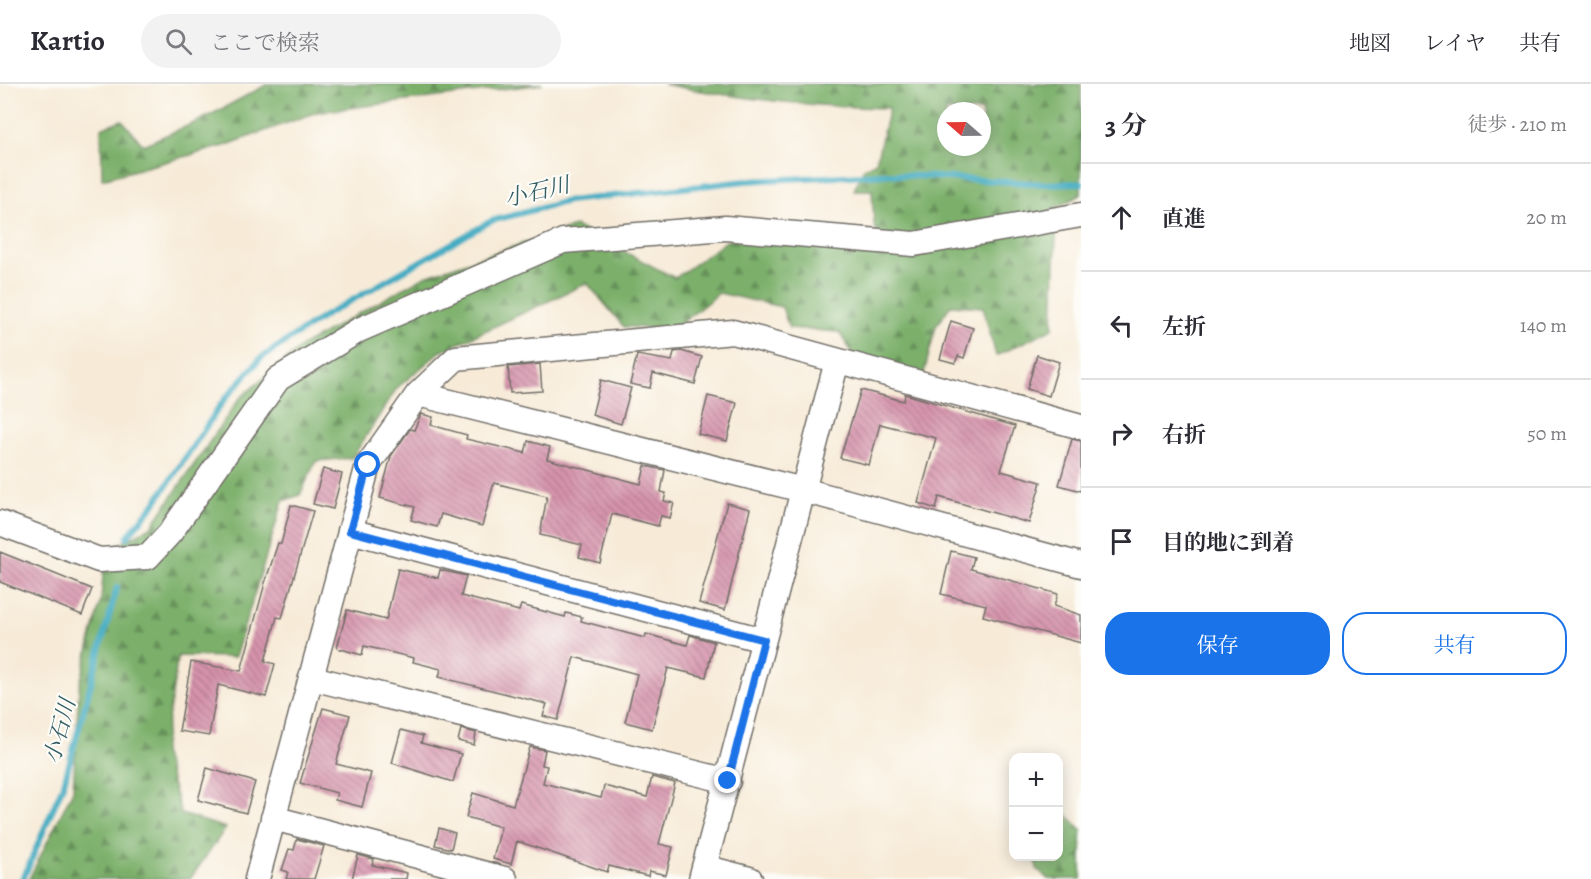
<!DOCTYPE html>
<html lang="ja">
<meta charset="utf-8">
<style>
:root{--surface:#fff;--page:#f2f2f3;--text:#2b2b33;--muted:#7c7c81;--line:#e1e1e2;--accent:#1a73e8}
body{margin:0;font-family:Alegreya,"Noto Serif JP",serif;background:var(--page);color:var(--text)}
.controls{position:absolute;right:18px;bottom:18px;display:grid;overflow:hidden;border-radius:12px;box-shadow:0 3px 15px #0003}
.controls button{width:54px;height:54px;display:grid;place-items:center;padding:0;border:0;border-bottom:2px solid var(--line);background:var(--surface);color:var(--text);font:30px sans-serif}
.compass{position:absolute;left:937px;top:18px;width:54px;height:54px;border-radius:50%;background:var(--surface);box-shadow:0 3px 15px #0003;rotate:290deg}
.stop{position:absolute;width:18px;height:18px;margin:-14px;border:4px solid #1a73e8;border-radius:50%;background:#fff}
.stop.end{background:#1a73e8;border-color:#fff;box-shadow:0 2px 6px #0008}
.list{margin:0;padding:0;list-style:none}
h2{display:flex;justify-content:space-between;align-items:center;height:78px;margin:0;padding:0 24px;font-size:26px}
h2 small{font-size:20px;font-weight:400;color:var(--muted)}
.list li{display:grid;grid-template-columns:39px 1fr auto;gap:18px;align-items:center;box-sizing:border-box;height:108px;padding:0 24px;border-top:2px solid var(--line)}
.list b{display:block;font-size:22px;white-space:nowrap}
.list em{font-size:20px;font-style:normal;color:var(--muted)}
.actions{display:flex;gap:12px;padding:18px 24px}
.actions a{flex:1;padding:14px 0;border:2px solid var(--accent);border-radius:24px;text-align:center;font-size:21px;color:var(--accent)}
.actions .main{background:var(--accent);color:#fff}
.icon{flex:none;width:33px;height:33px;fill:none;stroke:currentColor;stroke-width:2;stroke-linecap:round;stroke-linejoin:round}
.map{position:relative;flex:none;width:1081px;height:795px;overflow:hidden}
header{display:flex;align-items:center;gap:36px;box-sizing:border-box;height:84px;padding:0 30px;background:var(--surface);border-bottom:2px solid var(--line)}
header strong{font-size:28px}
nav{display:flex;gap:33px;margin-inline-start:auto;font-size:21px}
.search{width:420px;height:54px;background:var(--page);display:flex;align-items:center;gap:15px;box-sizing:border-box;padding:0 21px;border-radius:33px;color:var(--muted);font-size:22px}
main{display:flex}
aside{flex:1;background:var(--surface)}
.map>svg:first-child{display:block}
</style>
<header>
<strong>Kartio</strong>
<div class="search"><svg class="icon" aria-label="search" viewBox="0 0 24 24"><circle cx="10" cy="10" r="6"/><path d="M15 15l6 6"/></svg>ここで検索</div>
<nav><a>地図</a><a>レイヤ</a><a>共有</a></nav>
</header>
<main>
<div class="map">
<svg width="1081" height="795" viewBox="0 0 1081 795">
<defs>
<pattern id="forest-firs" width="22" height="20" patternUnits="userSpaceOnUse" patternTransform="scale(1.5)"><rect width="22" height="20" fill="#7bb06b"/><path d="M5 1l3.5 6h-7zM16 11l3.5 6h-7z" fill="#658f58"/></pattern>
<pattern id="building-back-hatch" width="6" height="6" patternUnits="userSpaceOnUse" patternTransform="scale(1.5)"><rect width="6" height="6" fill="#d693ac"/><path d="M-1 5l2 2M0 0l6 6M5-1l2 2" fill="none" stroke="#ae788c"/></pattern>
</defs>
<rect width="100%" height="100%" fill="#fdfcf7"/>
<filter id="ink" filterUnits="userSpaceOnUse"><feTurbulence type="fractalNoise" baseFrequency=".0167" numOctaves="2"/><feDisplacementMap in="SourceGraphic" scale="12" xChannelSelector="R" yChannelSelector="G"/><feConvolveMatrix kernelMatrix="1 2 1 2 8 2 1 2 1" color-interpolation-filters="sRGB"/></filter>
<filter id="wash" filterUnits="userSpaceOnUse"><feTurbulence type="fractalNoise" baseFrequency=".008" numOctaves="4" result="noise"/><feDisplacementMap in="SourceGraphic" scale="24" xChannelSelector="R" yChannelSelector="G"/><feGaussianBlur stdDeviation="1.35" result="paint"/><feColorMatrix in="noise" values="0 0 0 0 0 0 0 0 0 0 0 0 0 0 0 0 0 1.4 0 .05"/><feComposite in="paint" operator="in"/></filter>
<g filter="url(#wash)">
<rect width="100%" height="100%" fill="#f7ebd8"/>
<!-- forest -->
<path fill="url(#forest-firs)" stroke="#536e4b" stroke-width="1.5" fill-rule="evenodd" d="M268,0H543L317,28L224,62L102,95L101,44L122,36L143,61L201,36Z
M663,0H1081V111L1051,126L1056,148L1053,244L996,272L983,223L951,221L936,242L923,293L855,274L839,248L789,244L782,223L719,209L674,245L624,243L587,199L440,268L397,304L352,374L316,377L300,411L283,417L235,573L178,572L163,668L181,730L226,744L190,795H29L73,706L79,603L101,516L105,468L151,443L239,315L303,261L425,192L575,142L675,194L728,156L827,160L883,166L874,141L872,106H854L864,84L876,78L889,24C812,23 738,15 663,0ZM946,27H982V63H946Z
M1059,724L1081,745V795H1049L1037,785L1035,773L1058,772Z"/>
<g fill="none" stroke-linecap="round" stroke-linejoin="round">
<!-- stream -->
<path stroke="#43acc2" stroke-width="6" d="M127,453L155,419L224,316L261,274L326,231L491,137L568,117L745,97L885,90L1045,100L1081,99
M23,795L64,699L117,503"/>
</g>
<g id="blocks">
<!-- building -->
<path fill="url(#building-back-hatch)" d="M951,237L973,244L964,274L958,272L955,279L940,275Z
M681,267L702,273L695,300L653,289L650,304L630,300L637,271L672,277L674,268Z
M1037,271L1059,278L1049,312L1027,305Z
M540,280L542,307L510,309L508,283Z
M601,296L631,304L621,340L592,331Z
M861,306L904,317L905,310L1015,342L1001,387L1041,398L1029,439L939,413L936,425L918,419L936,354L880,340L869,381L840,374Z
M708,312L737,319L727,357L698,350Z
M421,330L433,333L431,341L467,351L466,355L525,369L528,357L550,363L547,375L641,400L645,382L665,386L661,408L666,409L664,417L674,419L670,434L661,432L658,442L612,430L600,479L579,473L582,461L540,451L547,412L494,399L482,442L441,430L437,443L411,436L415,423L380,414L391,372L410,345L414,346Z
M1072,355L1081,357V407L1059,401Z
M323,385L342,390L333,425L313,420Z
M727,419L750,425L725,526L699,519Z
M291,421L313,427L282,534L277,533L265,577L275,580L266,613L218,601L209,652L179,647L191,578L241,587L265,499L278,459L281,460Z
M951,467L974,473L971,485L1058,510L1054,522L1081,531V559L983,532L986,521L941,510Z
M0,468L92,505L82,531L0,498Z
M398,485L438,494L440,486L466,492L461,512L519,527L521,521L565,533L566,529L582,533L581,537L645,554L646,550L687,561L690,551L714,558L706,593L668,584L652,645L625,638L637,590L574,573L558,636L543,632L547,620L439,593L441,585L413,578L414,574L364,562L362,571L337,564L347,526L386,536Z
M323,624L350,631L336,680L371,689L362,723L335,716L337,709L300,699Z
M461,645L476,649L474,661L458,657Z
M401,646L423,652L421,659L461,670L453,698L392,679Z
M530,663L545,666L542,681L547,682L543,699L601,714L604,702L647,713L652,693L675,699L659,760L673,763L666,791L649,787L648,792L609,782L607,788L517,757L511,780L493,775L501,743L466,733L473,709L513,721Z
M207,684L255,698L246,729L198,716Z
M439,744L455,749L451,765L435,761Z
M297,755L324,762L314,795H286L288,788L282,786L289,765L294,766Z
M358,771L374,775L372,781L407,789L406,795H352Z"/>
</g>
</g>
<g filter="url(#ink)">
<use href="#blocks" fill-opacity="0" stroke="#726e68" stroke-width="1.5"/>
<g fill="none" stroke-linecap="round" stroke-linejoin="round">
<defs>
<path id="minor" d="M418,310L803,406L1081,481
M0,439L99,476L148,473L170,449L278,295L359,246L563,157L725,144L914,160L1081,131
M350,447L763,556
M312,594L728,697
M273,734L505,795
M704,783L750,795
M257,795L368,381L418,310L456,274L733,248L1081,343
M701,795L837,277"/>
</defs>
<!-- minor casing -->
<use href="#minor" stroke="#726e68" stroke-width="27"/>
<!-- minor -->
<use href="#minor" stroke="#fff" stroke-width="24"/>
</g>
</g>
<g fill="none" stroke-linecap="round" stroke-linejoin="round" filter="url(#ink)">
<!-- route -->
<path stroke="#1a73e8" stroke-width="8" d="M368,381L350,447L764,556L728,697"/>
</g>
<g text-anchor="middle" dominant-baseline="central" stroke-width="4.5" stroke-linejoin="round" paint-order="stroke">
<!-- water labels -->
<g font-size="22" font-style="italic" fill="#355f67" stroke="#fdfcf7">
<text transform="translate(537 108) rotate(-13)">小石川</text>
<text transform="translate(60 647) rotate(-75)">小石川</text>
</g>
</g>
</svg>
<div class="controls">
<button>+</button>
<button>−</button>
</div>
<svg class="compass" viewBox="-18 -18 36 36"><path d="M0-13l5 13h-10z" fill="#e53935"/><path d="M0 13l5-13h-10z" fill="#7c7c81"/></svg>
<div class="stop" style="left:368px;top:381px"></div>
<div class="stop end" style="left:728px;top:697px"></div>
</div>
<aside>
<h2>3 分<small>徒歩 · 210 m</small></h2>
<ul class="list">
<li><svg class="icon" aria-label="ahead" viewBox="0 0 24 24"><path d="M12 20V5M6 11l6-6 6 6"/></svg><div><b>直進</b></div><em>20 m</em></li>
<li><svg class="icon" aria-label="left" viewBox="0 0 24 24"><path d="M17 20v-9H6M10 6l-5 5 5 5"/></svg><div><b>左折</b></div><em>140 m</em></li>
<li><svg class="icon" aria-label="right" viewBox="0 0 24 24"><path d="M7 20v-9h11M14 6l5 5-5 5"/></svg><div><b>右折</b></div><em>50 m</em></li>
<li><svg class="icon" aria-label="arrive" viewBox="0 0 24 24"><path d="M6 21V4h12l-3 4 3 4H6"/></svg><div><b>目的地に到着</b></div></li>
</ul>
<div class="actions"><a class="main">保存</a><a>共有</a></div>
</aside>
</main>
